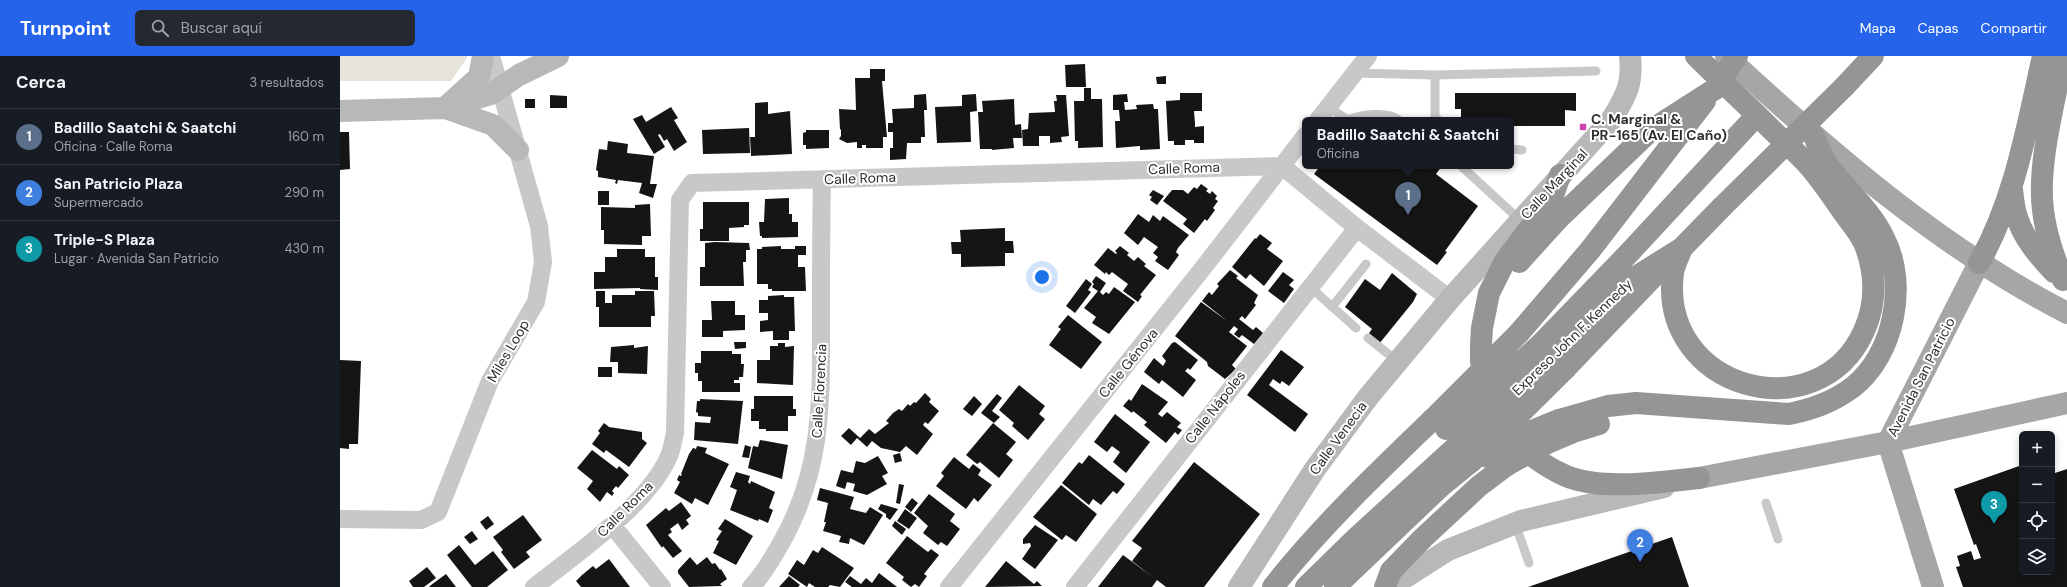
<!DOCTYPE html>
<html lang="es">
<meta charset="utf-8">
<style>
:root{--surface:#171b24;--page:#242831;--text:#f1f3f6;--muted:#9ea1a6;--line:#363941;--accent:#2563eb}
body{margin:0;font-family:"DM Sans",sans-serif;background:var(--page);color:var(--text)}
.controls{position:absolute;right:12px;bottom:12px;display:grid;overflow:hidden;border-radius:6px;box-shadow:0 2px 10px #0003}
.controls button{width:36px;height:36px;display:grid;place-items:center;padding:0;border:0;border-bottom:1px solid var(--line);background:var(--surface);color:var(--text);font:20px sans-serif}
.you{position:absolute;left:702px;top:221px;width:14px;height:14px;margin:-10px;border:3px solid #fff;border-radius:50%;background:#1a73e8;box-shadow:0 0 0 6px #1a73e833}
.badge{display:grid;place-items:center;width:26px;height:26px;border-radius:50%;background:var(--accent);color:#fff;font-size:13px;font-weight:700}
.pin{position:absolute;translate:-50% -33px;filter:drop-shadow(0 1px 2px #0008)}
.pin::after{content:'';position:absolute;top:21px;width:14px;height:12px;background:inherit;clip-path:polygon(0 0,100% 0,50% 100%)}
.popup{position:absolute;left:962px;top:61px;width:212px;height:52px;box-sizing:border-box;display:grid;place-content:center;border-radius:6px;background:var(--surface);filter:drop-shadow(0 1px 3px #0005);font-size:13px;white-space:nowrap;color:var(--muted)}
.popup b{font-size:15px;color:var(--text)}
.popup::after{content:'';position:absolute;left:50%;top:100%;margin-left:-8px;border:8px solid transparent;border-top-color:var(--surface)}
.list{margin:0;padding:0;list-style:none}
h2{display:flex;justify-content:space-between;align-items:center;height:52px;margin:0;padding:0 16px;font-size:17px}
h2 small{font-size:13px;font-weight:400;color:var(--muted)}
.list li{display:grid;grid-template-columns:26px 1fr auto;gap:12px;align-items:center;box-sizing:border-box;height:56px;padding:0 16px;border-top:1px solid var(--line)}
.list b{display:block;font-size:15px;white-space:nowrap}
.list p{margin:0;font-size:13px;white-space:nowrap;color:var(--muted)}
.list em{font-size:13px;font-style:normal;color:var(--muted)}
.icon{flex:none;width:22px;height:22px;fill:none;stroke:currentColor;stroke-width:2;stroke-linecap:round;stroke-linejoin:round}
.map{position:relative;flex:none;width:1727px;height:531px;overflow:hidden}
header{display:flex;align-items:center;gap:24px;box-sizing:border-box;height:56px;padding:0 20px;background:var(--accent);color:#fff}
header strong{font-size:19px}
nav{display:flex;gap:22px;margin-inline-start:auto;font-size:14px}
.search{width:280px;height:36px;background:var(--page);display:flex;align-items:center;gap:10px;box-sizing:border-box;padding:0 14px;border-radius:6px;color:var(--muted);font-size:15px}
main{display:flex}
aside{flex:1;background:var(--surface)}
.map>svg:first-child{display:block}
</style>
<header>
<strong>Turnpoint</strong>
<div class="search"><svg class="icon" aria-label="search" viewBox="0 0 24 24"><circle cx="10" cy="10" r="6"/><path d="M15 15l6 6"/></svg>Buscar aquí</div>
<nav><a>Mapa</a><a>Capas</a><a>Compartir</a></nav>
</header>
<main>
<aside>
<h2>Cerca<small>3 resultados</small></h2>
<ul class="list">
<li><span class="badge" style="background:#5c6f8a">1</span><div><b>Badillo Saatchi &amp; Saatchi</b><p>Oficina · Calle Roma</p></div><em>160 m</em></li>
<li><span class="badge" style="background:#3f7fe0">2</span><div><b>San Patricio Plaza</b><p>Supermercado</p></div><em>290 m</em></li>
<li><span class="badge" style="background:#0f9aa8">3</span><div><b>Triple-S Plaza</b><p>Lugar · Avenida San Patricio</p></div><em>430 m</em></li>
</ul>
</aside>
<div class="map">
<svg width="1727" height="531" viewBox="0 0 1727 531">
<rect width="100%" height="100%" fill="#fff"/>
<!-- green -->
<path fill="#e6e3da" d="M0,0H127V2L111,25H0Z"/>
<!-- building -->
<path fill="#151515" d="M745,8L746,31H726L725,9Z
M530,13H545V25H542L547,81H543V92H526V89H522V92H517V86L507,87L499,83L501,80V73L500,74L499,53L516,54L515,22H530Z
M826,20V28H817L816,21Z
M744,32H751V43H762L763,91L738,92V85H735L734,45H744Z
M840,37H862V55H854L855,67V71L864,70V87H854V84H845V89H834V85H828L826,45L840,44Z
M1115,37H1236V55L1225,54V70H1171V64H1121V53H1115Z
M586,38L587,54H584L585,81H581V87H567L566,103L550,104V92H553V76H548V67H553L552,53L574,52V39Z
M636,38L637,55L630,56L631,86L597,87L595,51L622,50V39Z
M787,38L788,46H784L785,54L797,53L796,49L813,48L814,53H818L820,93L800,94V90L776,92L775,65H780L779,54H773V39Z
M210,39L227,40V52H210Z
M716,39H726L729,80L721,81L722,86L710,87V80H699V90H683L682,74L688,73L689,57L715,56L714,45H717Z
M185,43H195V52H185Z
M674,43L675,69L681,68L682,82H673L674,92L652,94V93H640L638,56H643L642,45Z
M428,46V58L450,55L452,98L411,100L410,81H415V47Z
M331,51L338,62L334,64L347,86L334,95L327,83L324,85L320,78L318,79L325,91L314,98L293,63L302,59L306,66Z
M409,72L410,97L363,98L362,74Z
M466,74H489V92L466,93V89H463V77L466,76Z
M0,76H9L10,113L0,114Z
M268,85L288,88L287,97L314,100L310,128H317L313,142L299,137L302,127L278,124L277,128L275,127L276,124L258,121V115L256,114L259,93L267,94Z
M980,110H1102L1096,118L1138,150L1105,195L1107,196L1097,209L974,118Z
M861,128L868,133L866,135L870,138L872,135L877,140L875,143L878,145L873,152L875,154L867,165L865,163L854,177L843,168L847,163L823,145L832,134H843L848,138L854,131L857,133Z
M813,134L824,140L817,149L810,144L812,141L809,139Z
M258,135H269V149H258Z
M449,142V158H452V166H458V181L422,182V180H420L419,166H424L425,143Z
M363,146H409V169H404V171L389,172V185H360V173H363Z
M310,148L311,180H302V189L264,188V174H261V151L295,152V149Z
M798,158L809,166L813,159L820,165L823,160L849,179L838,192L836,196L839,199L828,214L815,205L818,201L813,197L818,191L804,181L798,189L784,177Z
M665,172V185H673L674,197H665V210L621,211V198H612L611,186H621L620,174Z
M920,178L932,187L927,193L943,205L924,230L910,218L906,223L892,211L915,182L916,183Z
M375,186L409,187L410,194H406V206H403L404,230H360V211H365V187Z
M441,190V193H455V190H466V199H458V211H465L466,235H432V233H428V228H417V193H422V191Z
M780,190L789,197L787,199L794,205L798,201L806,208L804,210L816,219L800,239L802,240L798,246L783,235L788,228L772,216L769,219L766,216L765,218L754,209L768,192L776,198L777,197L775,195Z
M277,193H305V201H315V221H318V234L300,233V232L254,233V216H265V201H277Z
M890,214L898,220L896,222L918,239L914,247L916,249L905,263L902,260L899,263L913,274L916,271L923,277L914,288L902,279L899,282L894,278L898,273L894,270L889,276L907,290L892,309L896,313L885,323L868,310L867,306L835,280L861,246L887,265L862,245L869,236L872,239L879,230L877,228Z
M943,216L954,224L949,229L954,233L944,247L928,235Z
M1052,217L1077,238L1073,246L1039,288L1029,277L1032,273L1005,251L1025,223L1040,234Z
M756,220L766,227L760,236L763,239L766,236L769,238L774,231L795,246L769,278L752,267L756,261L744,252L758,235L752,231L754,228L752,226Z
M746,223L752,228L748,234L751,236L735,257L726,250Z
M256,235H265V247H272V239H295V235H314L315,260H311V271H259V251H256Z
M444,239V241H454L455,275H449V284H433V275L420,276V265L428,264V257H419V244H428V240Z
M371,245H395V259H405V274L383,275V281H362V264H372Z
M728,259L762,286L741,313L709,289L721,273L718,271Z
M394,286H406V292L395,293Z
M835,286L858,304L850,314L848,312L845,315L856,324L843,341L822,324L819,328L804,316L814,302L823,310L826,305L822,300L832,287Z
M438,287H445V291L454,290L453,329L417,327V304H430V290H438Z
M294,289V292L308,290L307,318L278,317V306H270L271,291Z
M941,294L964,311L949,330L942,325L940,328L933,323L929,329L968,358L955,376L907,339Z
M361,295H392V298H401V308H404L403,321H399V324H394V327H400V336H362V325H358V317H355V307H361Z
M0,304L21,305L18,388H9V393L0,392Z
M258,311H272V321H258Z
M802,328L828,346L818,358L822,361L827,356L841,367L837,371L842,374L838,379L835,376L826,387L804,369L807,366L793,355L792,357L783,350L789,343L791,345Z
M679,329L705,350L699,358L705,363L688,384L672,370L674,367L659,354Z
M585,337L591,343L589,346L599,355L588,368L585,366L583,369L593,378L577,399L566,390L560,396L541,392L532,385L527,391L517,382L511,389L501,380L509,372L520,382L529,373L535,378L549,367L546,365L553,357L559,353L562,355L568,348L570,350L574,346L576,347Z
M657,338L662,342L652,355L660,361L654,367L641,357Z
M414,340H453V353H456V360H448V375H426V373H419V365H411V353H414Z
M634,340L642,348L632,360L623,353Z
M360,343L403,345L398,388L354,384L355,366L370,367L371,361L358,360V357L356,356L357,345H360Z
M775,358L810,386L786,417L773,406L780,396L772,390L767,396L754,386Z
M264,367L269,371L302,376V383L307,387L289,411L266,394L264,397L252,388L260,377L258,375Z
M653,367L676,386L666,398L673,404L659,422L640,406L637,408L626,399Z
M420,384L448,389L442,423L408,412L413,390L418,391Z
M405,389L411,391L409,402L402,401Z
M357,390L367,392L365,397L389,408L368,449L355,442L352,448L334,437L340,426L337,424L339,419L341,420L342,419L341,418L349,398L353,392L356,393Z
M252,394L277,413L279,410L289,419L278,432L276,430L272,435L274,437L272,440L267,436L260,446L247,433L253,425L237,412Z
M560,397L562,405L555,407L553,399Z
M749,399L785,428L777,438L773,435L761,449L753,443L749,449L722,427L739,406L742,408Z
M538,400L548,417L542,420L547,428L527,439L513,435L515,428L507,426L505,433L496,430L501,414L513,417L516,405L525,407Z
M614,401L629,413L633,408L641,414L638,419L652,429L638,446L634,442L626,453L596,430L604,420L601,417Z
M854,406L920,458L864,531H826L817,524L812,531H758L783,499L814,522L792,505L802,492L792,485Z
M1682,409V516H1712V418L1727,413V531H1623L1616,511L1620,510L1617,500L1631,495L1634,504L1641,502L1636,488L1634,489L1614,433Z
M396,416L410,420L408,426L410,428L411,425L435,436L429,452L433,454L428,467L419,463L418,465L390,454L397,434L390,431Z
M559,428L564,429L560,448L556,447Z
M721,429L757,458L736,486L726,479L722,484L693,461Z
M480,432L514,441L510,453L526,457L530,451L543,459L524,489L510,482L509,488L499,486L501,480L483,475L486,466H484L488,447L477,444Z
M589,438L615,458L610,465L620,473L607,490L601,486L598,489L583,477L588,470L574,457Z
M572,442L578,447L571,456L565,451Z
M341,446L351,460L346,464L349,468L342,474L338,467L330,473L332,476L328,479L342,495L333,502L323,490L322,492L306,469L326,452L329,455Z
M541,448L558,453L550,464L546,461V458L538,453Z
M565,453L577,462L569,473L557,465Z
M183,459L202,484L186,496L190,501L174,513L161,496L163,494L153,481Z
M148,460L154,468L146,474L140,466Z
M385,463L413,480L396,509L373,497L379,485L376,484L382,475L378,473Z
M555,465L566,473L562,479L552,470Z
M695,469L718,484L695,513L682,503L691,490L690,487L683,488V483Z
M132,475L138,483L130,488L124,481Z
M567,480L588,496L591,493L599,499L584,518L587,520L579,531L575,528L571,531L562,524L564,521L546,507Z
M1332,481L1349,531H1188Z
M119,489L135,509L153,495L168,514L147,531H132L107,499Z
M482,491L514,512L500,531L490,529L488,531H475L469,527L467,531L448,518L457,504L464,509L473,494L478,497Z
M350,501L357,509L367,501L372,508L375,507L380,514L381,513L387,523L380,528L382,530L349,531L338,517V514Z
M269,503L290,531H241L236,525L242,519L253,510L256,513Z
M666,505L694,528L697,525L702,530L645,531Z
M87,511L96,522L84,531H73L69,525Z
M539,517L557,531H512L505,526L510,520L521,528L526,522L532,527Z
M106,518L116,531H89L91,529Z
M449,520L460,529L458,531H439Z"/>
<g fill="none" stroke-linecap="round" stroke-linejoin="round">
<!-- lane -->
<path stroke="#c8c8c8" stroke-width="9" d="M1015,17L1095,19L1256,15
M1095,19V61L1099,64
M988,51L1008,64
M1008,64C1022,58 1046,55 1059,64
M1171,93L1182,94
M1121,110L1180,164
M969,230L1016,272
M992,251L1026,208
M1028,282L1057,305
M1426,447L1438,483
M1175,467L1189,507"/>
<!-- street -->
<path stroke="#c8c8c8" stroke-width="18" d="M978,64L1028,0
M0,463L81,464L98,456L150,325L196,246L203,206L199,170L151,0
M272,469L322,531
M194,531C235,499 308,449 329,400C332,393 333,385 335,377L340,144L352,127L942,110L1017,172L1110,243
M411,531C424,518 431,504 440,489C484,413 481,343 481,259C481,214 481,168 482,123
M609,531L867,207L965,80
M735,531L1017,172"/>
<!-- secondary -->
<path stroke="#b8b8b8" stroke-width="22" d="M143,0L139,21L105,52L153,69L178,94
M0,55L105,52L151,38L179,19L218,0
M899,531L975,413L1029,340L1110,243L1272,63C1286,40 1293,28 1290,0
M1050,531L1108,494L1181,465L1324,431"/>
<!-- primary -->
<path stroke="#a6a6a6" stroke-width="22" d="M1386,0C1491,97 1599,191 1727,257
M1359,422L1548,386L1727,347
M1593,531L1548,386L1639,207"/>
<!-- highway -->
<path stroke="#959595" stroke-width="22" d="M1723,0C1715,46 1697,108 1703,154C1706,179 1714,201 1723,224
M1672,133C1673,143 1674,153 1677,161C1683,182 1699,200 1714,216
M1342,192C1339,200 1334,209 1333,217C1318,333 1478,377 1524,275C1537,246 1536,218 1525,189C1520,177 1510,166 1503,156C1492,140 1482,125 1470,111C1458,97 1444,86 1432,74C1407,49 1381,25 1356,0
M1179,206L1218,163L1311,74L1375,33
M1639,207C1675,143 1687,71 1703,0
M1179,277L1251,193L1365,45
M1201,288L1290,196L1417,59
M1212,299L1286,227L1342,192L1382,151
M1225,313L1317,217
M1147,329L1141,305V288L1142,272L1149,237L1165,205L1212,143L1220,119
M1219,364L1268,350L1296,347L1449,358C1473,353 1493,346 1513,331C1554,299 1568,228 1544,182C1530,153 1505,133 1487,108C1481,100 1478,89 1474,80
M1176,386C1191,400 1207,412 1226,420C1262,435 1321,426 1359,422
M1207,387L1233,376L1259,368
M933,531C981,470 1037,417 1093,363
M966,531L1014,484L1119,388
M995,531L1100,431L1132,405
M1045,531L1051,515L1083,482L1139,430L1167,409"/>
<!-- highway-bridge -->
<path stroke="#959595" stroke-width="22" d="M1375,33L1397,0
M1382,151L1504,31L1533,0
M1093,363L1179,277
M1106,373L1201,288
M1119,388L1212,299
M1147,401L1154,399L1192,375L1219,364
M1132,405L1225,313
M1167,409L1207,387"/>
</g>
<!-- markers -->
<rect fill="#d044af" stroke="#fff" stroke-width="1.5" x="1239" y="67" width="8" height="8" rx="2"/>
<g text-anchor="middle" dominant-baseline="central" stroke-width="4" stroke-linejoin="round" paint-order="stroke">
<!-- poi labels -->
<g font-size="14" font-weight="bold" fill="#2e2e2e" stroke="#fff" text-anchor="start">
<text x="1251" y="63">C. Marginal &amp;<tspan x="1251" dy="16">PR-165 (Av. El Caño)</tspan></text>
</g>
<!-- street labels -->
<g font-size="14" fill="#2e2e2e" stroke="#fff">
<text transform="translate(844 112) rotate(-2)">Calle Roma</text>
<text transform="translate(520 122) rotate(-2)">Calle Roma</text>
<text transform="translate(1214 128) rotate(-47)">Calle Marginal</text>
<text transform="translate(1232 281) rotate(-44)">Expreso John F. Kennedy</text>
<text transform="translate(168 295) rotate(-60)">Miles Loop</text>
<text transform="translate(788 307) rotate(-51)">Calle Génova</text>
<text transform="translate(1581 321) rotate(-63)">Avenida San Patricio</text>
<text transform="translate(479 335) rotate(-87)">Calle Florencia</text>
<text transform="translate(875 351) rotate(-52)">Calle Nápoles</text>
<text transform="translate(998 382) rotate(-54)">Calle Venecia</text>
<text transform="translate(285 453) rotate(-45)">Calle Roma</text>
</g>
</g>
</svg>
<div class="controls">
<button>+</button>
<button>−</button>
<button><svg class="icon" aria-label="locate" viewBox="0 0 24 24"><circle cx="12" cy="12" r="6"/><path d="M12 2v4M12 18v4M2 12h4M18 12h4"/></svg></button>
<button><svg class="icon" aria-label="layers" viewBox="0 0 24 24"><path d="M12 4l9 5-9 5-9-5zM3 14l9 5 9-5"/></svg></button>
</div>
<div class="you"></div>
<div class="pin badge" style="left:1068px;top:159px;background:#5c6f8a">1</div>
<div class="popup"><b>Badillo Saatchi &amp; Saatchi</b>Oficina</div>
<div class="pin badge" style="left:1300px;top:506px;background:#3f7fe0">2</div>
<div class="pin badge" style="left:1654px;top:468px;background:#0f9aa8">3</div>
</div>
</main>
